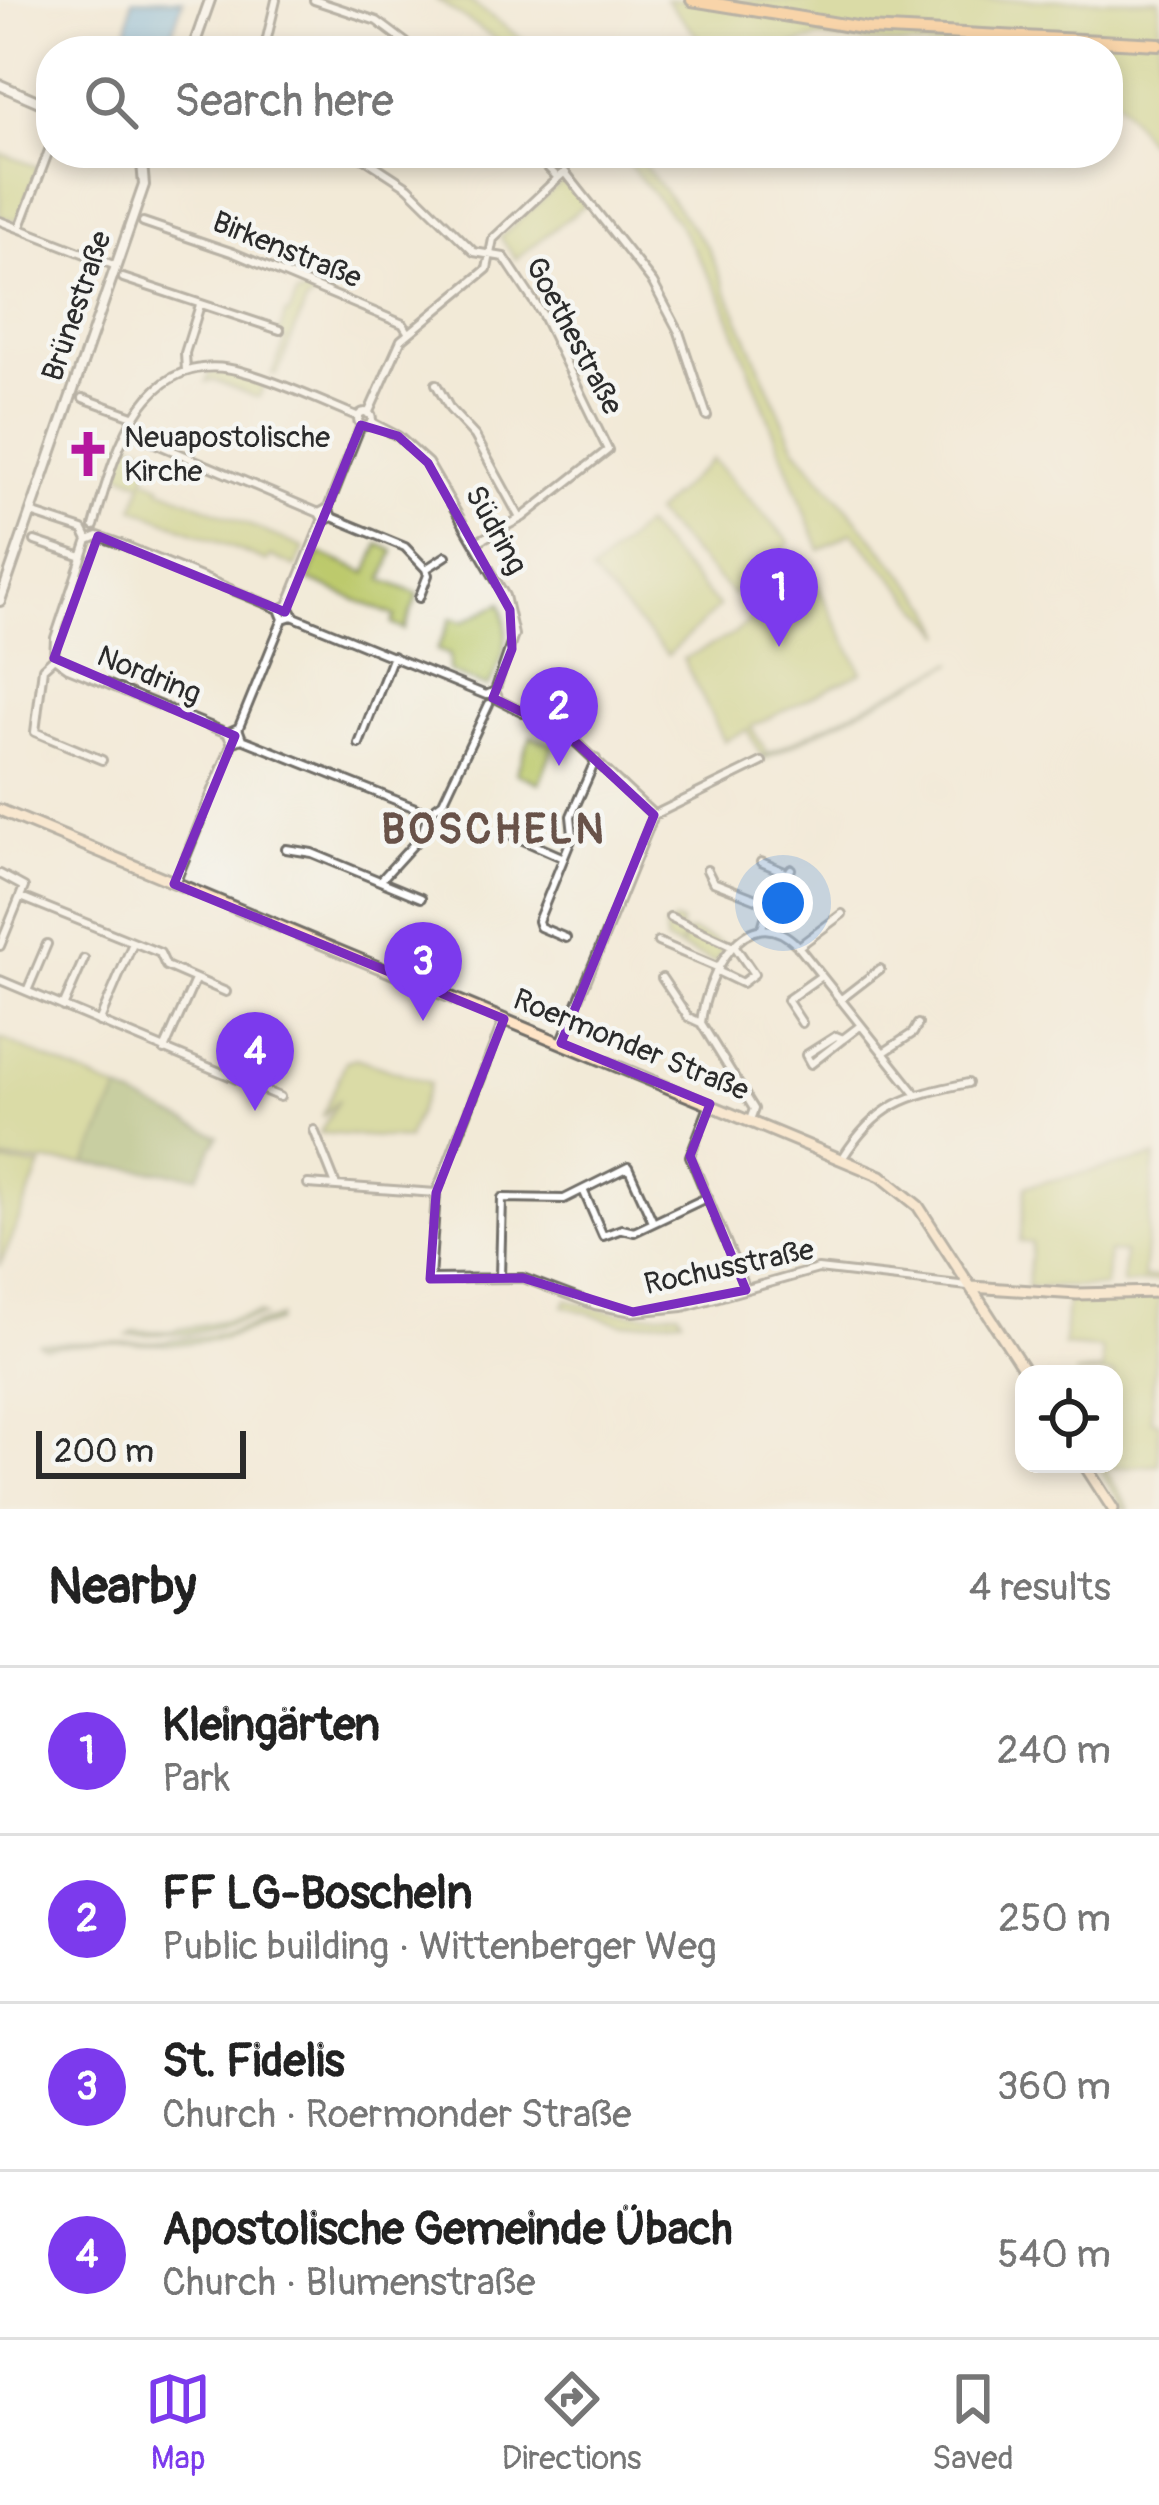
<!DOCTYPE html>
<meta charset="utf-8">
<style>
:root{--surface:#fff;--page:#f2f2f2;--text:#222;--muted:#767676;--line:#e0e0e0;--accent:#7c3aed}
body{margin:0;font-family:Pangolin,sans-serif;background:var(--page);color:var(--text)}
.controls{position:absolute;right:36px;bottom:36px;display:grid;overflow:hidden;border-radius:24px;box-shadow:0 6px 18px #0003}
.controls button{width:108px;height:108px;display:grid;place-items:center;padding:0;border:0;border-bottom:3px solid var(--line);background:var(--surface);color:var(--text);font:60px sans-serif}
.scale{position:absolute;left:36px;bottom:30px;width:210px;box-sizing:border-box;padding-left:12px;border:6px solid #2b2b2b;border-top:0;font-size:33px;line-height:42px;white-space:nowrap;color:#2b2b2b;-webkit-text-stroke:9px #f6f6f2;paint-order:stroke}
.you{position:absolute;left:783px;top:903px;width:42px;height:42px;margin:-30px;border:9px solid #fff;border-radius:50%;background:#1a73e8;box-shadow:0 0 0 18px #1a73e833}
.badge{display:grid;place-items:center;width:78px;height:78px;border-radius:50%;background:var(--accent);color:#fff;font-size:39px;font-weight:700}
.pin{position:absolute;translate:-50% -99px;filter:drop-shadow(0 3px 6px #0008)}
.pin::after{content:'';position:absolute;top:63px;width:42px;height:36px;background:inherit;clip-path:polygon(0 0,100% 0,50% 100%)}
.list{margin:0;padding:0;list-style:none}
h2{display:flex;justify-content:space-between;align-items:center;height:156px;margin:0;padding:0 48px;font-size:51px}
h2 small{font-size:39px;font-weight:400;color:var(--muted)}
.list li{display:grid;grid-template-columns:78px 1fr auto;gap:36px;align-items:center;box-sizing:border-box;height:168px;padding:0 48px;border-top:3px solid var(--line)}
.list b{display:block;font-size:45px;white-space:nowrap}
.list p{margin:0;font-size:39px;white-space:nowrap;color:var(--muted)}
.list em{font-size:39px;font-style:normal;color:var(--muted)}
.icon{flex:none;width:66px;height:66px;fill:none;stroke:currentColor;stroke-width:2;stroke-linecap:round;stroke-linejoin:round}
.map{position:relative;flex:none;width:1159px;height:1509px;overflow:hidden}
.search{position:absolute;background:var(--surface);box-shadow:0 6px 18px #0003;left:36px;right:36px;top:36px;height:132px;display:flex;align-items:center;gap:30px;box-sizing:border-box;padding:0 42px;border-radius:48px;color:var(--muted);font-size:45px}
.sheet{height:828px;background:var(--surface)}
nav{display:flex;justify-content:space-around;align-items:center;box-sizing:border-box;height:168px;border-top:3px solid var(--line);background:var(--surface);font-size:33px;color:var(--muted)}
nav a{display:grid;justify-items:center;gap:6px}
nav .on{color:var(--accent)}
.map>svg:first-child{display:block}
</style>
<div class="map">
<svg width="1159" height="1509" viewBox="0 0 1159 1509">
<rect width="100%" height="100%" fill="#f6f6f2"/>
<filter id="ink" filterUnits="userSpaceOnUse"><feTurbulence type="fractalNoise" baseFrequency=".00833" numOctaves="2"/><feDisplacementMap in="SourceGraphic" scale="24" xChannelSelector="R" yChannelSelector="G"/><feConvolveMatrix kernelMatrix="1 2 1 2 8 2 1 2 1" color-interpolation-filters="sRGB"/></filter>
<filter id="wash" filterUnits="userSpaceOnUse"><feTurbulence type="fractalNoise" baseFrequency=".004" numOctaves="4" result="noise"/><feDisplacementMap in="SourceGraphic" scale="48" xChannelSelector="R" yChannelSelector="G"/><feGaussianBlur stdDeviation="2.7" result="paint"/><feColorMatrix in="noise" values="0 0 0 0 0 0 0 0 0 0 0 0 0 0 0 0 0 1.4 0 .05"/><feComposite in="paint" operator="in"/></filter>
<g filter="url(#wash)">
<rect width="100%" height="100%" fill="#f2ead7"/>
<!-- green -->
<path fill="#bcc96b" stroke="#747a4b" stroke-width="3" d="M437,0H468L539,51H513Z
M666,0H1159V156L1108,88V51H978L820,38L769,51H710Z
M0,153L38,167L21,216L15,220L0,217Z
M619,153H635L708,248L795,447L932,607L945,635L852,532L820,550L721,296L678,223Z
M562,182H567L586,204L516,259L500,237Z
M307,287L320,292L306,303L277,375L272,374L286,339L279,335L285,314H289L297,294L302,295Z
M210,372L236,374L265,384L259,397H255L214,380L206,382Z
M129,442L154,449L145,478L161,485L160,488L304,548L296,567L271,556L267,562L134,508L143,482L119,473Z
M712,459L790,542L733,595L654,513Z
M644,525L719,607L668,655L591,573Z
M379,544L394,551L383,580L418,594L404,630L392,624L395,616L308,580L319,553L367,573Z
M809,569L862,672L751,727L767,752L761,756L747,730L724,741L683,659L734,634Z
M501,603C511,633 506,655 490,683L486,687L449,672V655L437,650L451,618L462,622Z
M531,736L554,745L539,783L516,773Z
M675,921L681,923L679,929L685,932L681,946L690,931L725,945L716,963L666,942L665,927Z
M0,1038L119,1091L86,1164L0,1160Z
M356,1058L430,1083L407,1139L320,1133L339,1099L322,1117L346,1061Z
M1155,1157L1143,1278L1159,1277V1281L1123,1285L1124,1253L1109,1252L1105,1287H1027L1032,1243L1020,1242L1026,1186Z
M0,1163L41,1166L0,1266Z
M1159,1296L1151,1420L1159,1423V1465L1105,1469L1129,1509H1124L1096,1464H1114V1374H1075L1103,1370L1101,1349L1064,1346L1067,1297Z
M567,1299C605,1313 637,1317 678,1311L682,1318L623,1324L564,1306Z"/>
<!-- forest -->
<path fill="#95ad5f" stroke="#606c45" stroke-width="3" d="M955,662L763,760L761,756L778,749Z
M119,1091L218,1136L198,1176L86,1164Z
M259,1313L263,1316L188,1334L128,1335L134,1331H169Z
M279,1317L277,1322L222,1339L173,1345L109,1343L45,1347L37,1343L159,1342L227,1333Z"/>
<!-- water -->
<path fill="#65abdb" stroke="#486b83" stroke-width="3" d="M132,0H183L166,51H124Z"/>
</g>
<g filter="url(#ink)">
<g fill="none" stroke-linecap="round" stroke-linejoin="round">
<defs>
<path id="minor" d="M314,0L377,21L417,51
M264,51L276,0
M356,153L408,187L474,252L504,257L542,314L608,450L523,517L475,543
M534,153L558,178L565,172L653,283L679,332L707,416
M0,221L116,266
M143,222L234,253L403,324L408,332
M20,227L51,145
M123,278L280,330
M186,371L185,353L200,305
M436,384L450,409L475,436L520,518
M83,398L133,416
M358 419a7 7 0 1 1 14 0a7 7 0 1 1-14 0Z
M368,414L401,340L487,269L493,239L558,178
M371,422L398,436L428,463L505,596L514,635L495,691
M129,432L319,513
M328,508L332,517L324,521L319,513L328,508L361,425
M31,513L83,530L88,540L98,536L121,544L279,609L288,605L293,614
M332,517L405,547L426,569L446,556
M94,526C115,451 143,341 247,373C285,384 322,402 359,417
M88,540L55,638L54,658L68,668L227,733
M35,541L82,557
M419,598L428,575L426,569
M288,605L322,521
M279,609L283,619L292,616L486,695L495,691L499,700L567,734L654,815
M54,658L43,668L35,732L102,760
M239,727L283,619
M242,739L428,813L443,802L489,704
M359,744L393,656
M507,833L564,858
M286,849L312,853L421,898
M761,862L787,873
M707,870L713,882L769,904
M0,874L24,887L0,946
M381,880L422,835L428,813
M176,881L232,743L242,739L238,728L227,733L232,743
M21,897L160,953L166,966L226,992
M670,917L733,946
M762,928L769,904L791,869
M566,938L540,927L538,921L573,835L571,816L596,759
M658,942L719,968
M798,947L842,914
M717,971L742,983L754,974L734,945
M662,978L688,1017L701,1023
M0,980L280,1097
M27,991L47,944
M840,1000L880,969
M63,1007L84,959
M504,1019L436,1193L430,1279L523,1278L595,1305L633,1312L683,1307L818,1269L968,1286
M99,1022L133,943
M802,1023L787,1000L821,976
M843,1039L811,1064L806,1055L836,1036L843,1039L860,1026
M561,1043L654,815L762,762
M164,1050L195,980
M883,1053L913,1033L918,1024
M710,1104L690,1156L746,1289
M750,1120L754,1109L701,1023C705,979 746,894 797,945L916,1094
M314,1130L336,1185
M842,1159C877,1103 906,1096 968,1083
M308,1184L436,1193
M584,1192L603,1236L622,1229L634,1232L708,1197
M500,1276L502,1198L564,1199L628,1167L653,1222"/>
<path id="tertiary" d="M192,51L210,0
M0,85L51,107
M126,153L132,161L142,163
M142,163L151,153
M0,601L144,185L142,163"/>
<path id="secondary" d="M0,810L881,1176L918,1206L1027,1374
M972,1287L1077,1294L1159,1292
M1084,1464L1113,1509"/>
<path id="primary" d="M692,0L868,29L1159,44"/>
</defs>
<!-- minor casing -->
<use href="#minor" stroke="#716e67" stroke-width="12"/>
<!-- tertiary casing -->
<use href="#tertiary" stroke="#716e67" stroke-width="14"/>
<!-- secondary casing -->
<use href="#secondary" stroke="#716e67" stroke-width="15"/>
<!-- primary casing -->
<use href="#primary" stroke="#716e67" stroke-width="16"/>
<!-- minor -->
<use href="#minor" stroke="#fff" stroke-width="6"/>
<!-- tertiary -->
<use href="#tertiary" stroke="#fff" stroke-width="8"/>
<!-- secondary -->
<use href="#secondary" stroke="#ffe4c6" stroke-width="9"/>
<!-- primary -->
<use href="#primary" stroke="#ffbb71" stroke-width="10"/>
</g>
</g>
<!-- marked area -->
<path d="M0 0H1159V1509H0ZM361,425L398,436L428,463L510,610L512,649L493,698L567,734L654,815L561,1043L710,1104L690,1156L746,1290L633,1312L523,1278L430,1279L436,1193L504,1019L174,884L235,736L54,658L98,536L285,612Z" fill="#f2ead7" fill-opacity=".55" fill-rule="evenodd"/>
<path fill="none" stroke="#7b2cbf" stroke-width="9" stroke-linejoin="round" d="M361,425L398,436L428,463L510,610L512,649L493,698L567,734L654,815L561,1043L710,1104L690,1156L746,1290L633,1312L523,1278L430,1279L436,1193L504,1019L174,884L235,736L54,658L98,536L285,612Z"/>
<!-- icons -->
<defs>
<symbol id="church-bare" viewBox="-9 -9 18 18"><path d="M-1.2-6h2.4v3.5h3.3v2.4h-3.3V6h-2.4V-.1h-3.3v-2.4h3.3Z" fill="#b5179e" stroke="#f6f6f2" stroke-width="2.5" paint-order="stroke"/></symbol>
</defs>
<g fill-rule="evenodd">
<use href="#church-bare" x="55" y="421" width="66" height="66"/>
</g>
<g text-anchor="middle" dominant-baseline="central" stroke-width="9" stroke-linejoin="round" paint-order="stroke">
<!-- street labels -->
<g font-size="30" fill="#2b2b2b" stroke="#f6f6f2">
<text transform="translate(287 250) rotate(22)">Birkenstraße</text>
<text transform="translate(77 306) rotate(-71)">Brünestraße</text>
<text transform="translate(574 336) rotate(62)">Goethestraße</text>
<text transform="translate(496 530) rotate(61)">Südring</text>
<text transform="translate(149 675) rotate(22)">Nordring</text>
<text transform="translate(631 1045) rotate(22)">Roermonder Straße</text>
<text transform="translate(729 1267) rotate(-12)">Rochusstraße</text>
</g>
<!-- poi labels -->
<g font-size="30" fill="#2b2b2b" stroke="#f6f6f2" text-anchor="start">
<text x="124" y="437">Neuapostolische<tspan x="124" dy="34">Kirche</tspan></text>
</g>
<!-- district labels -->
<g font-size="42" font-weight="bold" letter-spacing="3" fill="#685249" stroke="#f6f6f2">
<text x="494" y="830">BOSCHELN</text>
</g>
</g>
</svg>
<div class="controls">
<button><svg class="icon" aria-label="locate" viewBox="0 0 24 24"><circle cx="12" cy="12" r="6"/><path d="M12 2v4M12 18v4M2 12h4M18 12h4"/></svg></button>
</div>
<div class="scale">200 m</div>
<div class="you"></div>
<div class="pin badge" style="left:779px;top:647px">1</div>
<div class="pin badge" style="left:559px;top:766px">2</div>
<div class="pin badge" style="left:423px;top:1021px">3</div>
<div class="pin badge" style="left:255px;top:1111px">4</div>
<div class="search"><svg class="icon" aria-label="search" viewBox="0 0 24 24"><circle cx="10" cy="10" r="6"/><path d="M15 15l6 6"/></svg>Search here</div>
</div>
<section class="sheet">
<h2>Nearby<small>4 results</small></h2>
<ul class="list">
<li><span class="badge">1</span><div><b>Kleingärten</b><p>Park</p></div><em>240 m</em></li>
<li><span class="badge">2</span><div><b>FF LG-Boscheln</b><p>Public building · Wittenberger Weg</p></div><em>250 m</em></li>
<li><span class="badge">3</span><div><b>St. Fidelis</b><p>Church · Roermonder Straße</p></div><em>360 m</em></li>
<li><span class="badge">4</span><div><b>Apostolische Gemeinde Übach</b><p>Church · Blumenstraße</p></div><em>540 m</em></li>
</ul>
</section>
<nav>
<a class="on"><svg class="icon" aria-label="map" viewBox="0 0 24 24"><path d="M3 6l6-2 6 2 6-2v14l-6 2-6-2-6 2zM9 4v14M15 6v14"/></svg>Map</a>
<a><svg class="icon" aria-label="directions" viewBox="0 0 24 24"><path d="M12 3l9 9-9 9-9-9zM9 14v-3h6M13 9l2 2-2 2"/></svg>Directions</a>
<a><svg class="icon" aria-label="saved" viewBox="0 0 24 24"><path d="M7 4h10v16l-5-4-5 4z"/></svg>Saved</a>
</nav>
